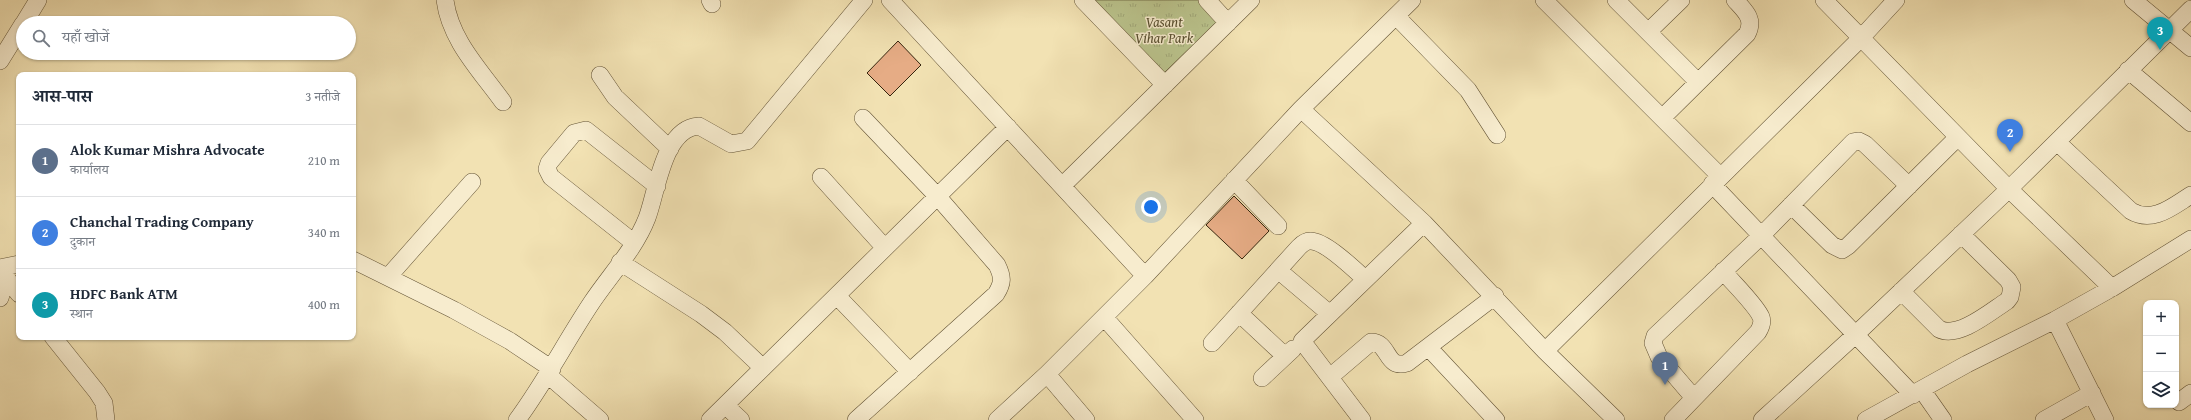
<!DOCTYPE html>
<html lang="hi">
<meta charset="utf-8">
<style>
:root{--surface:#fff;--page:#f6f6f7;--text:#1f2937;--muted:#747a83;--line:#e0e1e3;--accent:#0b8043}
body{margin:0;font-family:"Gentium Book Plus","Noto Serif Devanagari",serif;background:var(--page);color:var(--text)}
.controls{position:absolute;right:12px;bottom:12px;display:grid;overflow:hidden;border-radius:8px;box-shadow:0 1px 3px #0004}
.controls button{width:36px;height:36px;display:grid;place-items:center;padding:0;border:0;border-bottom:1px solid var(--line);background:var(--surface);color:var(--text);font:20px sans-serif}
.you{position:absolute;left:1151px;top:207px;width:14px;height:14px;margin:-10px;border:3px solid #fff;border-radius:50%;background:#1a73e8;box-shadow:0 0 0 6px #1a73e833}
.badge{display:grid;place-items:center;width:26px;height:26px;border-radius:50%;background:var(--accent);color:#fff;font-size:13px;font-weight:700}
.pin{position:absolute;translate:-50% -33px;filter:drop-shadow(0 1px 2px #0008)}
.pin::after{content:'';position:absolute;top:21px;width:14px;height:12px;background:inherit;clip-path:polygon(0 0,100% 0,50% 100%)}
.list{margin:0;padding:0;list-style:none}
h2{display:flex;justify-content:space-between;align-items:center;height:52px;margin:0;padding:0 16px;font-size:17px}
h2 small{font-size:13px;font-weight:400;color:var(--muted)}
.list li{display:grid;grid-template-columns:26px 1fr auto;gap:12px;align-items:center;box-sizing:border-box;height:72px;padding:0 16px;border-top:1px solid var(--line)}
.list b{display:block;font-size:15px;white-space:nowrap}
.list p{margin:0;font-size:13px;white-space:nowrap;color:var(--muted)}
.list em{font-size:13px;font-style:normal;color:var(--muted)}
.icon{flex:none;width:22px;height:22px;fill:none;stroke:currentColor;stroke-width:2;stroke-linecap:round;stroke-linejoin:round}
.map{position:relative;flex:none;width:2191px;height:420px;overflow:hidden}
.search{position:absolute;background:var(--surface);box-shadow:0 1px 3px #0004;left:16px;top:16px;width:340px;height:44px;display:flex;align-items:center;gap:10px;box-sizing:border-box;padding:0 14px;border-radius:22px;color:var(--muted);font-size:15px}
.panel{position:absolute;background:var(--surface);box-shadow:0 1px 3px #0004;left:16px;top:72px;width:340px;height:268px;border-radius:8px}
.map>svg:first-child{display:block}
</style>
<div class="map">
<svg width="2191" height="420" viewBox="0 0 2191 420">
<defs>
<pattern id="park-tufts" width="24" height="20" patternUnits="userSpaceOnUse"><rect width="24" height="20" fill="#bac38c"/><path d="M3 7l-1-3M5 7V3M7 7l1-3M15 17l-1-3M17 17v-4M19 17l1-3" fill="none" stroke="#a0a778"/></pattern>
</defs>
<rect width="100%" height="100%" fill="#f2e2b3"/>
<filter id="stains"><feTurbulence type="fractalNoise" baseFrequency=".005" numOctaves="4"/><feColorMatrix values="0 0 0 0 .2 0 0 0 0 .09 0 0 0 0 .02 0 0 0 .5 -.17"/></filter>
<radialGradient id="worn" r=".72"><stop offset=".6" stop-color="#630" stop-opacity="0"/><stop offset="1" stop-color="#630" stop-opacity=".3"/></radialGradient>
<!-- park -->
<path fill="url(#park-tufts)" stroke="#78744c" d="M1093,0H1200L1219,20L1163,74Z"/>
<!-- building -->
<path fill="#e6ac85" stroke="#35240d" d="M898,41L921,65L890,96L867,73Z
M1234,196L1269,231L1242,259L1206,225Z"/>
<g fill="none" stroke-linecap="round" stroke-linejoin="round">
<defs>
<path id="minor" d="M445,0C450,40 480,70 503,102
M710,0L712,4
M890,0L1145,276
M1083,0L1165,85
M1207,0L1228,23
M1544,0L1720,176
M1616,0L1698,82
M1824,0L2009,189L2112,288
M2133,0L2191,48
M1396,16L1468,90L1497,135
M24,23L38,0
M1648,32L1681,0
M0,61L23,24
M2128,70L2191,123
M600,75L615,97L670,149
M1301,109L1424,223L1545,351L1616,420
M1662,118L1747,34C1755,19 1745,11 1735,0
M2057,142L2131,211C2153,224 2173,206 2191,195
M821,177L885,248
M1234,180L1278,226
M1712,184L1913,395
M1062,186L1251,0
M1791,205L1832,245L1842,250L1848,246L1958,137
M633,242L551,177L547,169L549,163L574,133L586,130L657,186
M353,260L454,310L510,341L552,369
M620,262L701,314L725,332L763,368
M0,268L19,264
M0,270L19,294
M1278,270L1330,314
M388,277L472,182
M1901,291L1939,329C1958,339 1990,312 2007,301L2010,297L2012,287L2008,280L1961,234
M837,296L910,372
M0,298L6,278
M1239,313L1285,356
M1104,317L1195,420
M2055,320L2105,420
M53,337L97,392L104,403L106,420
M1212,343L1299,247C1302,244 1306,241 1310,241C1324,240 1354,269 1365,279
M1428,347L1496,420
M1545,351L1861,38L1896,0
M1047,374L1086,420
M548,375L600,420
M1330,377L1371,342C1390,342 1385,370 1407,363L1495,296
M1262,378L1293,349
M1922,390L1943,420
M1694,398L1659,357L1653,343L1655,336L1761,236L1853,142L1859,141L1865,144L1909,186
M2179,402L2191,393
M726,406L741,420
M517,420C545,382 566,341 592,302C610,275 635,249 647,218C657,192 663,128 699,126L731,144L747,141L864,0
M710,420L1008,127
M856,420L996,294C1003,283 1003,277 997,265L938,197L863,118
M997,420L1047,374L1145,276L1301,109L1412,0
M1362,420L1302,341L1424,223
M1673,420L1758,332C1761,327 1763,322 1761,317C1756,305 1733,283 1723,271
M1762,420L1854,336L2009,189L2191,9
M1866,420L1967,364L2055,320L2112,288L2191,239
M2044,420L2092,393"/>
</defs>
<!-- minor casing -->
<use href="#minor" stroke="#645436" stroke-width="18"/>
<!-- minor -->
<use href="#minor" stroke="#f7ecce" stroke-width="17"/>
</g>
<g text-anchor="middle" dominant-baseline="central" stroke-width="3" stroke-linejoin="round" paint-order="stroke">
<!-- park labels -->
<g font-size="14" font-style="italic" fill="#564c2d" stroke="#f7ecce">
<text x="1164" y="22">Vasant<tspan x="1164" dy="16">Vihar Park</tspan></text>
</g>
</g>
<rect width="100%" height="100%" filter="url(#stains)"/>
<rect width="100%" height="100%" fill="url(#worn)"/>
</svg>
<div class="controls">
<button>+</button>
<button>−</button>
<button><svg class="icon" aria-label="layers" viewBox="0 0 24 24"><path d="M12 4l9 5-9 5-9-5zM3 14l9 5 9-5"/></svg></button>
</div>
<div class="you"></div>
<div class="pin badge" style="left:1665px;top:385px;background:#5c6f8a">1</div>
<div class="pin badge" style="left:2010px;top:152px;background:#3f7fe0">2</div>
<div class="pin badge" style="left:2160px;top:50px;background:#0f9aa8">3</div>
<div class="search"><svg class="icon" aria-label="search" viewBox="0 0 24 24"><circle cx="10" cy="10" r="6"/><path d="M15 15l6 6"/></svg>यहाँ खोजें</div>
<section class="panel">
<h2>आस-पास<small>3 नतीजे</small></h2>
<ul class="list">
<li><span class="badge" style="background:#5c6f8a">1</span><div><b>Alok Kumar Mishra Advocate</b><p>कार्यालय</p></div><em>210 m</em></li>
<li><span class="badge" style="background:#3f7fe0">2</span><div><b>Chanchal Trading Company</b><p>दुकान</p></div><em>340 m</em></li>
<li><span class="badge" style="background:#0f9aa8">3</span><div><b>HDFC Bank ATM</b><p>स्थान</p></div><em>400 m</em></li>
</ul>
</section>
</div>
